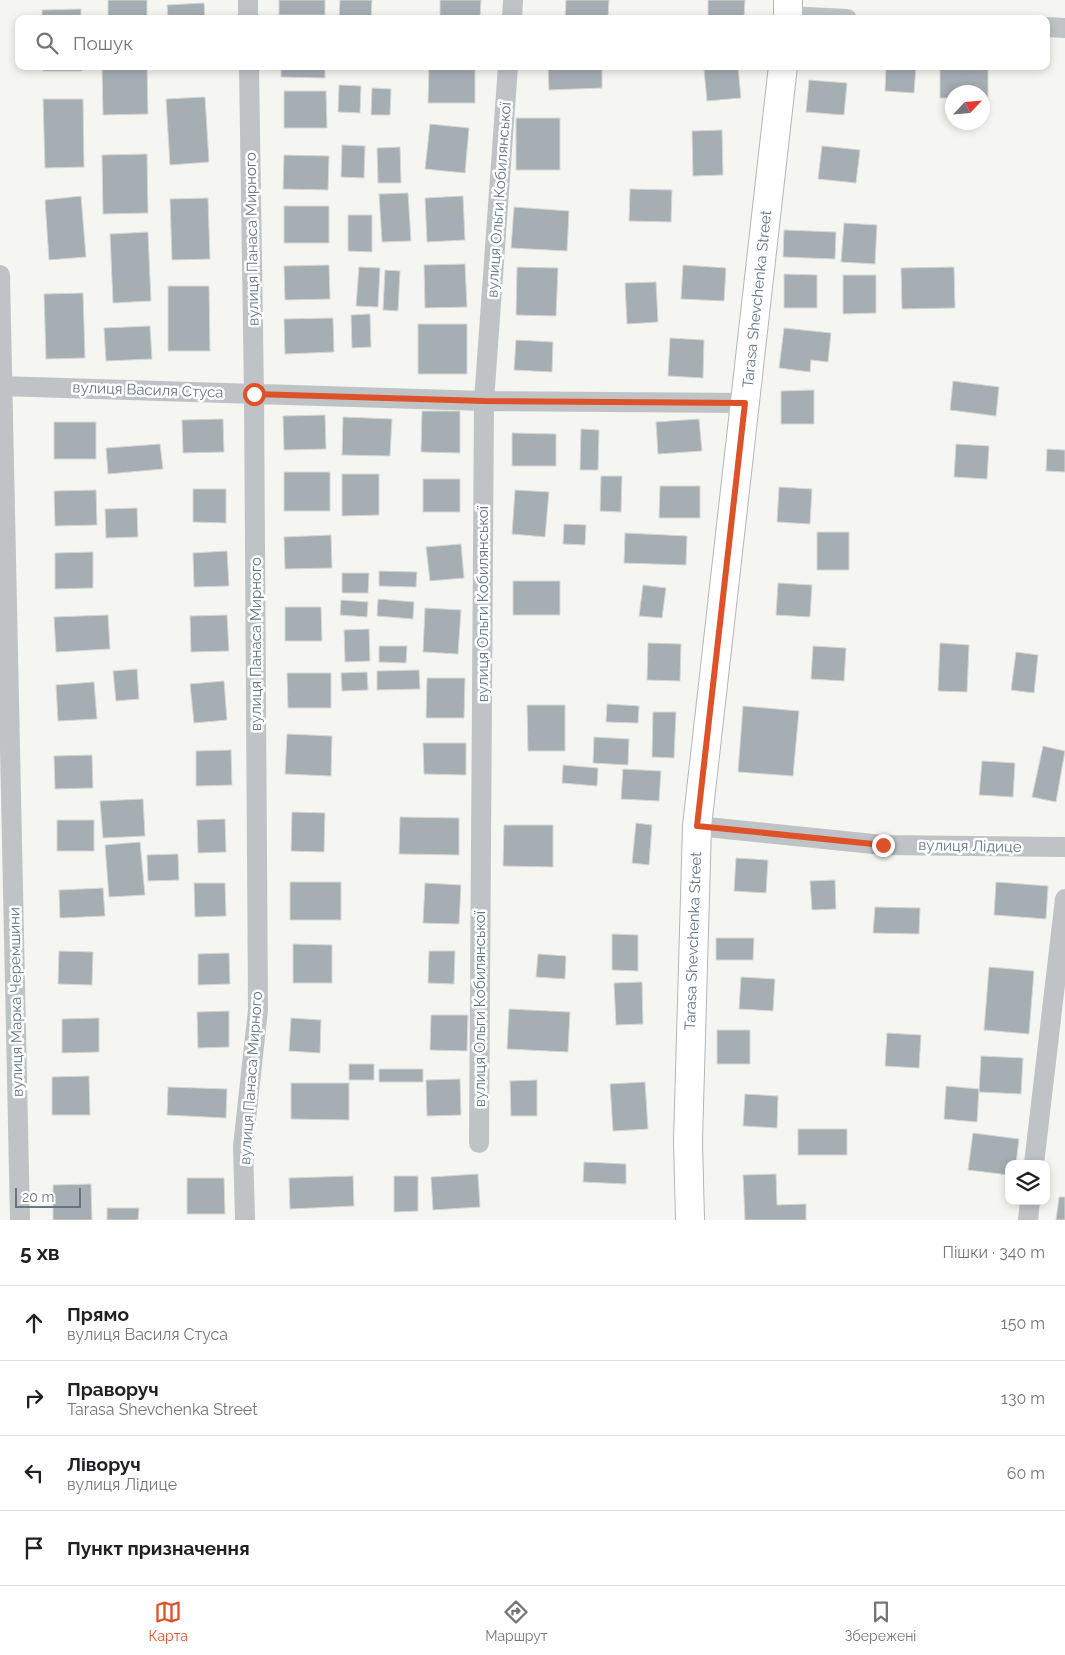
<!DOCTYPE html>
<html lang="uk">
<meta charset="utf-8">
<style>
:root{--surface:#fff;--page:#f6f6f6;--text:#202124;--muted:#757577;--line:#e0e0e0;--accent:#de522a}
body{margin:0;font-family:Raleway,sans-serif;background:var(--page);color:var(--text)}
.controls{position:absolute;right:15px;bottom:15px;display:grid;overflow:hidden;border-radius:10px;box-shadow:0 2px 8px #0003}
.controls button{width:45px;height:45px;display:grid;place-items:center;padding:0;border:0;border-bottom:1px solid var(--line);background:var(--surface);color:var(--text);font:25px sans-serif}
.compass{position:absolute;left:945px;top:85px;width:45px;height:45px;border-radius:50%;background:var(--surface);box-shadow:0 2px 8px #0003;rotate:64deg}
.scale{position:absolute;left:15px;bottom:12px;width:66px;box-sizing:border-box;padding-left:5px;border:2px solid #657682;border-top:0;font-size:14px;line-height:18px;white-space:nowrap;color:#657682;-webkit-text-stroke:4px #fff;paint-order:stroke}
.stop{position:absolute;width:15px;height:15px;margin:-11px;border:4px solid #de522a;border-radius:50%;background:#fff}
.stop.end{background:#de522a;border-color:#fff;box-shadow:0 1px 5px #0008}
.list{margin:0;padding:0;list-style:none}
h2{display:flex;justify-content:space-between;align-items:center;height:65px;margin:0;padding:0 20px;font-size:21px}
h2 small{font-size:16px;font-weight:400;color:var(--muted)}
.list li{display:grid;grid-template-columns:32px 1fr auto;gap:15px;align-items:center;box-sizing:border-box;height:75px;padding:0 20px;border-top:1px solid var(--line)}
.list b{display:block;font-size:19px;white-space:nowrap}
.list p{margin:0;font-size:16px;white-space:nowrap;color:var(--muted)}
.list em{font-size:16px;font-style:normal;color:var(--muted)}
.icon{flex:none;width:28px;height:28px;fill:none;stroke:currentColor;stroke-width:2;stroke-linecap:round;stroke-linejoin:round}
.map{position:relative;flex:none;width:1065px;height:1220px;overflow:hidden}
.search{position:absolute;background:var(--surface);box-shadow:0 2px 8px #0003;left:15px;right:15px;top:15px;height:55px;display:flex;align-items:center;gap:12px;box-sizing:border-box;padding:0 18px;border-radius:10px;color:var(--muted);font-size:19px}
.sheet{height:365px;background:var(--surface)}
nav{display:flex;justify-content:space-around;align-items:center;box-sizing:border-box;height:70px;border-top:1px solid var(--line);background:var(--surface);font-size:14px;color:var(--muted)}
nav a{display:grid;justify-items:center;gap:2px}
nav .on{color:var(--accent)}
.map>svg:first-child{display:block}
</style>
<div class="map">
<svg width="1065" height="1220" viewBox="0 0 1065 1220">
<rect width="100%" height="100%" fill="#f5f5f2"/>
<!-- building -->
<path fill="#a5aeb3" stroke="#d7d7d5" d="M108,0H147V17H108Z
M279,0H325V15H279Z
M340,0H372L371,19H339Z
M440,0H481L480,19H440Z
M566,0H609L608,19H565Z
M708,0H745L744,19H708Z
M204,3L205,19H168L167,5Z
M81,9V19H42V10Z
M377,17H400V19H377Z
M43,66H82V71H43Z
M102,66H147L148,114L103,115Z
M170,66H207L170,68Z
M281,66H325V78L281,77Z
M429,66H475V103H428Z
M548,66H602V88L549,90Z
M886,66H916L914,93L885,91Z
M940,66H988V98H982V92H952V98H940Z
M738,67L741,98L707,101L704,70Z
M809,80L847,83L844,115L806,112Z
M339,85L361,86L360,113L338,112Z
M372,88L391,89L390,115H371Z
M284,91H326L327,128H284Z
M205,97L209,162L170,165L166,99Z
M43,99H83L84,167L45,168Z
M516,118H560V170H516Z
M430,124L469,128L465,173L425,169Z
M722,130L723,175L693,176L692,131Z
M342,145L365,146L364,178L341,177Z
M822,146L860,150L856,183L818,179Z
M400,147L401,183H378L377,148Z
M147,154L148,213L103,214L102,155Z
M284,155L329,156L328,190L283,189Z
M630,189L672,190L671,222L629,221Z
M408,193L411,241L382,242L379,194Z
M81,196L86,257L49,260L45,200Z
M463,196L465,240L427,242L425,198Z
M208,198L210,259L172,260L170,199Z
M284,206H329V243H284Z
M514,207L569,211L567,251L511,248Z
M348,215H372V252L348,251Z
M844,223L877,225L875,264L841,262Z
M784,230L836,232L835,259L783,257Z
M148,232L151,301L113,303L110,234Z
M465,264L467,307L425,308L424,265Z
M329,265L330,299L285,300L284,266Z
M683,265L726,268L724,301L681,299Z
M359,267L380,268L378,307L356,306Z
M517,267L558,268L556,316L516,315Z
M954,267L955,308L902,309L901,268Z
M385,270L400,271L398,311L383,310Z
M784,274L817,275V308H784Z
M843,275H876V313L843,314Z
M656,282L658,322L627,324L625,283Z
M168,286H209L210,351H168Z
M83,293L85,358L46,359L44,294Z
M370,314L371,347L352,348L351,315Z
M333,318L334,352L285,354L284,319Z
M418,324H467V374H418Z
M150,326L152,359L106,361L104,328Z
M784,328L831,333L828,362L811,360L810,372L779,368Z
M670,338L704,340L703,378L668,376Z
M516,340L553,342L552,372L514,370Z
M953,381L999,387L996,416L950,410Z
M814,390V424H781V391Z
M422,411H460V453L421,452Z
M325,415L326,449L284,450L283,416Z
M343,417L392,419L390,456L342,455Z
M223,419L224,452L183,453L182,420Z
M699,419L702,451L658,454L656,422Z
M54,422H96V459H54Z
M581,429L599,430L598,470H580Z
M512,433L556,434V466H512Z
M160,444L163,469L108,474L106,448Z
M956,444L989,446L987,479L954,477Z
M1047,449L1065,450V472L1046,471Z
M284,472H330V511H284Z
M342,474H379V515L342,516Z
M601,476H622L621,512L600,511Z
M423,479H460V512H423Z
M660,486H700V518H659Z
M779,487L812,489L810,524L777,522Z
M193,489H226V523L193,522Z
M96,490L97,525L55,526L54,491Z
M515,490L549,492L545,537L512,534Z
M137,508L138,537L106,538L105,509Z
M564,524L586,525L585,545L563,544Z
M817,532H849V570H817Z
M625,533L687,536L686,565L624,563Z
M331,535L332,568L285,569L284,537Z
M461,544L464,578L430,581L426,547Z
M227,551L229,586L194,587L193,553Z
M93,552V588L55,589V553Z
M379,571L417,572L416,587L379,586Z
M342,573H369L368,593H342Z
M513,581H560V615H513Z
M778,583L812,585L810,617L776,615Z
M643,585L666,588L662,618L639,616Z
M378,599L414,602L413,619L377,616Z
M341,600L368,602L367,617L340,615Z
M285,607H321L322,641H285Z
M425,608L461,610L458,654L423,652Z
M108,615L110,649L56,652L54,617Z
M227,615L229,651L191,652L190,616Z
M369,629L370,661L345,662L344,630Z
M648,643L681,644L680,681L647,680Z
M940,643L969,645L967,692L938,691Z
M379,646H407L406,663L379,662Z
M813,646L846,648L844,681L811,679Z
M1016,652L1038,655L1034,693L1011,690Z
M137,669L139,699L116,701L113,671Z
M419,670L420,689L377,690V671Z
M367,672L368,690L342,691L341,673Z
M287,673H331V708H288Z
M427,678H465L464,718H426Z
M224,681L227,720L194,723L190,684Z
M94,682L97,719L58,721L56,685Z
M607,704L639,706L638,723L606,722Z
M527,705H565V751H528Z
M743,706L799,711L793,776L738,772Z
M653,712H676L674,758L652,757Z
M287,734L332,736L331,776L285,774Z
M594,737L629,739L628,765L593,763Z
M423,743H466V775L424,774Z
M1043,746L1065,751L1056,802L1032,797Z
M231,750L232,785L196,786V751Z
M92,755L93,788L55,789L54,756Z
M982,761L1015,763L1013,797L979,795Z
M563,765L598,768L597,786L562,783Z
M623,769L661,771L659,801L621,799Z
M143,799L145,836L103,838L100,801Z
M292,812L325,813L324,852L291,851Z
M400,817L459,818V855L399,854Z
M225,819L226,852L198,853L197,820Z
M57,820H94V851H57Z
M636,823L652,825L649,865L632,863Z
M504,825H553V867L503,866Z
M140,842L145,895L109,897L105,845Z
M178,854L179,880L148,881L147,855Z
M736,858L768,860L766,893L734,891Z
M835,880L836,909L812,910L810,881Z
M290,882H341V920H290Z
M996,882L1048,886L1046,919L994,915Z
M194,883H225L226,916L195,917Z
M425,883L461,885L459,924L423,923Z
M103,888L105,916L60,918L59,890Z
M875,907L920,908L919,934L873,933Z
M612,934L638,935V971L612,970Z
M716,938H754L753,960H716Z
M293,944L332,945V983H293Z
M59,951L93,952L92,985L58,984Z
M429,951H455L454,984L428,983Z
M229,953L230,984L198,985V954Z
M538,954L566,956L565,979L536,977Z
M989,967L1034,971L1029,1034L984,1030Z
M741,977L775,979L773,1011L739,1009Z
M642,982L643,1024L616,1025L614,983Z
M509,1009L570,1012L568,1052L507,1049Z
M229,1011V1047L198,1048L197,1012Z
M431,1015H468L467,1051L430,1050Z
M99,1018V1052L62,1053V1019Z
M291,1018L321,1020L320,1053L289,1051Z
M717,1030H750V1064H717Z
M887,1033L921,1035L919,1068L885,1066Z
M981,1056L1023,1058L1021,1094L979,1092Z
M349,1064H374V1080H349Z
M379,1069H423V1082H379Z
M89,1076L90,1115H52V1077Z
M460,1079L461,1115L427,1116L426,1080Z
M537,1080V1116H511L510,1081Z
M645,1082L648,1129L613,1131L610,1084Z
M291,1083H349V1120L291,1119Z
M946,1086L979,1089L977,1122L944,1119Z
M168,1087L227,1089L226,1118L167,1115Z
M745,1094L778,1096L777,1128L743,1126Z
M798,1129H847V1155H798Z
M973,1133L1019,1139L1016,1164H1009V1175L968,1170Z
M584,1162L626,1164V1184L583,1182Z
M478,1174L480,1207L433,1210L431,1177Z
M776,1174L777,1205L806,1204V1220H745L743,1175Z
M353,1176L354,1206L290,1209L289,1178Z
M394,1176H418V1211L394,1212Z
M187,1178H224L225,1214H187Z
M91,1184L92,1220H53V1185Z
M1059,1197H1065V1220H1056Z
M107,1208H139L138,1220H107Z"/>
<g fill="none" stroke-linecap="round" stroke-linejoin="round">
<defs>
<path id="secondary" d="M788,19V0
M690,1220L688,1141L697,826L783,66"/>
</defs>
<!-- secondary casing -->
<use href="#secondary" stroke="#b1b7bb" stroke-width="30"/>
<!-- minor -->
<path stroke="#bfc3c6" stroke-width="20" d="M248,0V19
M788,16L847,19
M512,19L513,0
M1046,27L1065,28
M0,275L20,1220
M0,386L484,401L745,403
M697,826L883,845L1065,847
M479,1143L484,401L508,66
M1034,1164L1065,899
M245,1220L243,1146L258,1010L254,394L249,66
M1028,1220L1030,1201"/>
<!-- secondary -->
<use href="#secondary" stroke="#fff" stroke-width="28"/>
</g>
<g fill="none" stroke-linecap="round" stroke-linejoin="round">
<!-- route -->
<path stroke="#de522a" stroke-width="6" d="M254,394L484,401L745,403L697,826L883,845"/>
</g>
<g text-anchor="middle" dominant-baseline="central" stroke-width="5" stroke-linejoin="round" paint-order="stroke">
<!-- street labels -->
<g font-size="15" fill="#657682" stroke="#fff">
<text transform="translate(499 200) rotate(-86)">вулиця Ольги Кобилянської</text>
<text transform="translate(252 239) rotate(-91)">вулиця Панаса Мирного</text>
<text transform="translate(757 299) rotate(-84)">Tarasa Shevchenka Street</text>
<text transform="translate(148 390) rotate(2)">вулиця Василя Стуса</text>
<text transform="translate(483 604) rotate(-90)">вулиця Ольги Кобилянської</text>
<text transform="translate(256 644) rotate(-90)">вулиця Панаса Мирного</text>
<text transform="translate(970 846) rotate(1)">вулиця Лідице</text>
<text transform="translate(693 941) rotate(-88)">Tarasa Shevchenka Street</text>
<text transform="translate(16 1002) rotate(-91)">вулиця Марка Черемшини</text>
<text transform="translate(480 1009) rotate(-90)">вулиця Ольги Кобилянської</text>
<text transform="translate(251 1078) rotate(-86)">вулиця Панаса Мирного</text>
</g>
</g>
</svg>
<div class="controls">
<button><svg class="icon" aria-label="layers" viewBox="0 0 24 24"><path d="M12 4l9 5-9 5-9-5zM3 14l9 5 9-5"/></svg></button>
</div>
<svg class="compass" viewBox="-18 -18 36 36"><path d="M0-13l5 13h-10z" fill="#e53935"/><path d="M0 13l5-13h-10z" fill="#757577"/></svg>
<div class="scale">20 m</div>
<div class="stop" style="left:254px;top:394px"></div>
<div class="stop end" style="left:883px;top:845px"></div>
<div class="search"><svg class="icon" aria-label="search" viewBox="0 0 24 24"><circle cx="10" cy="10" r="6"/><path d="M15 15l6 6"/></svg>Пошук</div>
</div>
<section class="sheet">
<h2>5 хв<small>Пішки · 340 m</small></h2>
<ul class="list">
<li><svg class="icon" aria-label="ahead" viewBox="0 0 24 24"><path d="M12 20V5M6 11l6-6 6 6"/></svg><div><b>Прямо</b><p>вулиця Василя Стуса</p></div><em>150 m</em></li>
<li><svg class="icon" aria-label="right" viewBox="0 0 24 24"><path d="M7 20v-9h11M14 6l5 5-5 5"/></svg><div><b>Праворуч</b><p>Tarasa Shevchenka Street</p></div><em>130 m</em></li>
<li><svg class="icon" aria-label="left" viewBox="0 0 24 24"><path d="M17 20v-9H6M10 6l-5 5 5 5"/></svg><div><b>Ліворуч</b><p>вулиця Лідице</p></div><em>60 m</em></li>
<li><svg class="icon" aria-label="arrive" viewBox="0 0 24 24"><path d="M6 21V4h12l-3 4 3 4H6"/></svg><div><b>Пункт призначення</b></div></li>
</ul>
</section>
<nav>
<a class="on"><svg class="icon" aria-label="map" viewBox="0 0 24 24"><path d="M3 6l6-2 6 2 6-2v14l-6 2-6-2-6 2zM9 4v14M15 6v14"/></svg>Карта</a>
<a><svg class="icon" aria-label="directions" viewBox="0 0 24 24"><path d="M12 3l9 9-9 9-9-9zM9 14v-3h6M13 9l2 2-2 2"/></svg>Маршрут</a>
<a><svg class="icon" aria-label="saved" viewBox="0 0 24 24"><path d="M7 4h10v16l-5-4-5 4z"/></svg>Збережені</a>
</nav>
